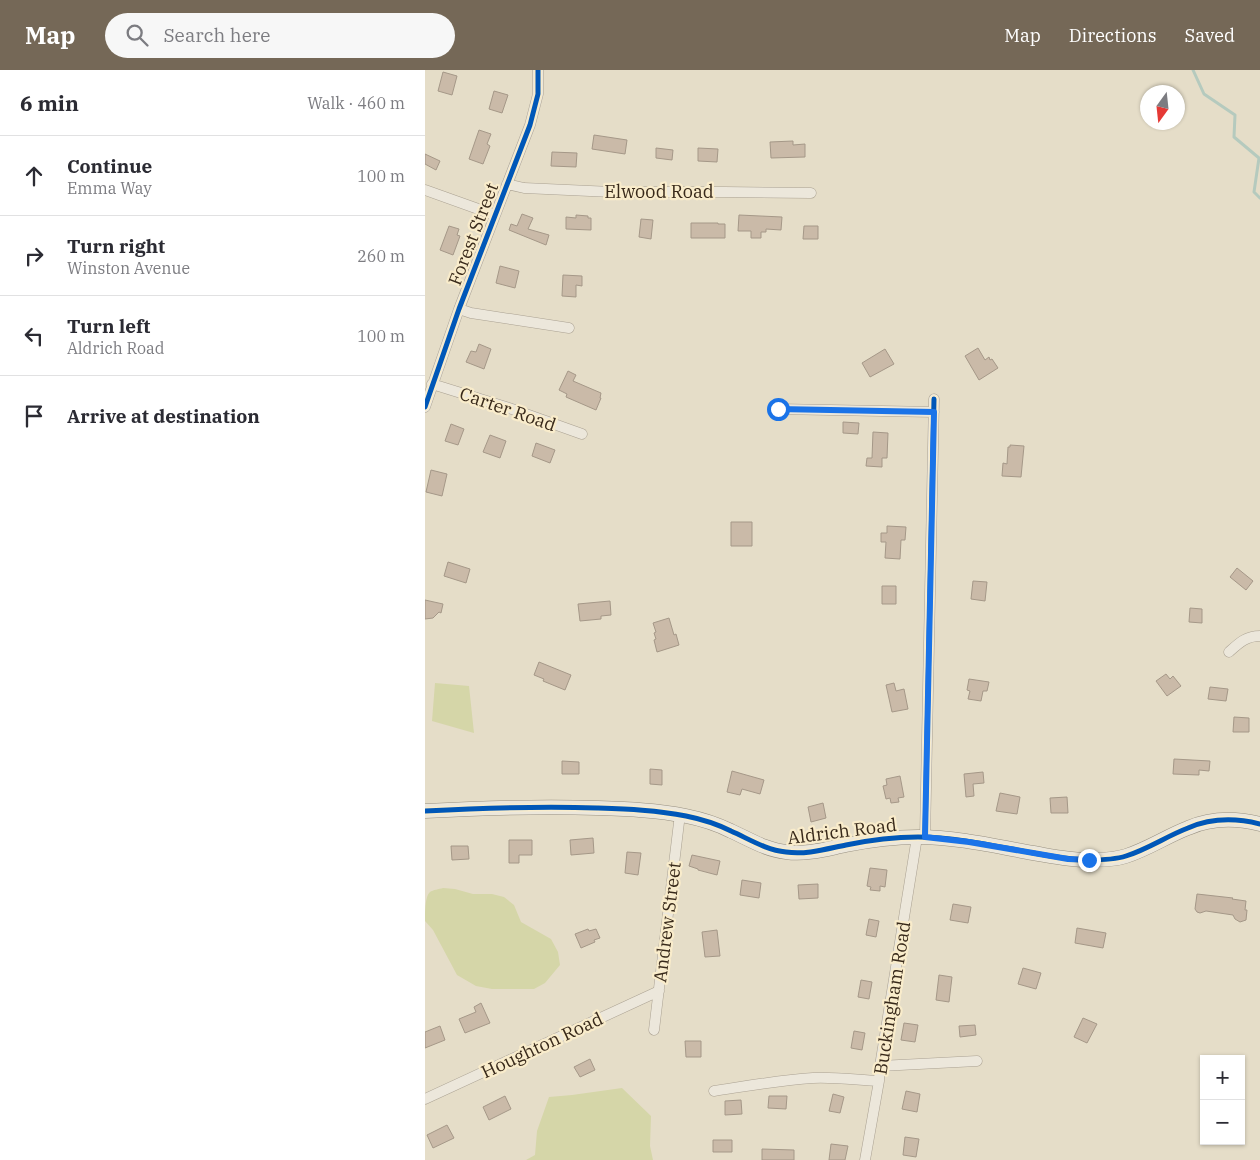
<!DOCTYPE html>
<meta charset="utf-8">
<style>
:root{--surface:#fff;--page:#f7f7f7;--text:#2b2b33;--muted:#7c7c81;--line:#e1e1e2;--accent:#756857}
body{margin:0;font-family:"IBM Plex Serif",serif;background:var(--page);color:var(--text)}
.controls{position:absolute;right:15px;bottom:15px;display:grid;overflow:hidden;border-radius:0px;box-shadow:0 1px 4px #0004}
.controls button{width:45px;height:45px;display:grid;place-items:center;padding:0;border:0;border-bottom:1px solid var(--line);background:var(--surface);color:var(--text);font:25px sans-serif}
.compass{position:absolute;left:715px;top:15px;width:45px;height:45px;border-radius:50%;background:var(--surface);box-shadow:0 1px 4px #0004;rotate:195deg}
.stop{position:absolute;width:15px;height:15px;margin:-11px;border:4px solid #1a73e8;border-radius:50%;background:#fff}
.stop.end{background:#1a73e8;border-color:#fff;box-shadow:0 1px 5px #0008}
.list{margin:0;padding:0;list-style:none}
h2{display:flex;justify-content:space-between;align-items:center;height:65px;margin:0;padding:0 20px;font-size:21px}
h2 small{font-size:16px;font-weight:400;color:var(--muted)}
.list li{display:grid;grid-template-columns:32px 1fr auto;gap:15px;align-items:center;box-sizing:border-box;height:80px;padding:0 20px;border-top:1px solid var(--line)}
.list b{display:block;font-size:19px;white-space:nowrap}
.list p{margin:0;font-size:16px;white-space:nowrap;color:var(--muted)}
.list em{font-size:16px;font-style:normal;color:var(--muted)}
.icon{flex:none;width:28px;height:28px;fill:none;stroke:currentColor;stroke-width:2;stroke-linecap:round;stroke-linejoin:round}
.map{position:relative;flex:none;width:835px;height:1090px;overflow:hidden}
header{display:flex;align-items:center;gap:30px;box-sizing:border-box;height:70px;padding:0 25px;background:var(--accent);color:#fff}
header strong{font-size:24px}
nav{display:flex;gap:28px;margin-inline-start:auto;font-size:18px}
.search{width:350px;height:45px;background:var(--page);display:flex;align-items:center;gap:12px;box-sizing:border-box;padding:0 18px;border-radius:28px;color:var(--muted);font-size:19px}
main{display:flex}
aside{flex:1;background:var(--surface)}
.map>svg:first-child{display:block}
</style>
<header>
<strong>Map</strong>
<div class="search"><svg class="icon" aria-label="search" viewBox="0 0 24 24"><circle cx="10" cy="10" r="6"/><path d="M15 15l6 6"/></svg>Search here</div>
<nav><a>Map</a><a>Directions</a><a>Saved</a></nav>
</header>
<main>
<aside>
<h2>6 min<small>Walk · 460 m</small></h2>
<ul class="list">
<li><svg class="icon" aria-label="ahead" viewBox="0 0 24 24"><path d="M12 20V5M6 11l6-6 6 6"/></svg><div><b>Continue</b><p>Emma Way</p></div><em>100 m</em></li>
<li><svg class="icon" aria-label="right" viewBox="0 0 24 24"><path d="M7 20v-9h11M14 6l5 5-5 5"/></svg><div><b>Turn right</b><p>Winston Avenue</p></div><em>260 m</em></li>
<li><svg class="icon" aria-label="left" viewBox="0 0 24 24"><path d="M17 20v-9H6M10 6l-5 5 5 5"/></svg><div><b>Turn left</b><p>Aldrich Road</p></div><em>100 m</em></li>
<li><svg class="icon" aria-label="arrive" viewBox="0 0 24 24"><path d="M6 21V4h12l-3 4 3 4H6"/></svg><div><b>Arrive at destination</b></div></li>
</ul>
</aside>
<div class="map">
<svg width="835" height="1090" viewBox="0 0 835 1090">
<rect width="100%" height="100%" fill="#e5ddc8"/>
<!-- green -->
<path fill="#d5d6a8" d="M10,613L44,616L49,663L7,651Z
M18,818L30,819L48,824H67L79,827L89,835L96,852L126,869L133,882L135,895L120,913L109,919H67L51,916L32,905L8,860L0,851C0,843 0,826 5,822C8,820 14,819 18,818Z
M197,1018L226,1046L225,1076L228,1090H101L110,1085L112,1061L124,1027L147,1025Z"/>
<g fill="none" stroke-linecap="round" stroke-linejoin="round">
<!-- stream -->
<path stroke="#b5cabe" stroke-width="3" d="M768,0L779,24L810,45L809,67L834,88L829,122L835,128"/>
</g>
<!-- building -->
<path fill="#cabaa8" stroke="#a59888" d="M18,2L32,6L27,25L13,21Z
M69,21L83,25L77,43L64,39Z
M54,60L66,64L62,74L65,76L58,94L44,89Z
M169,65L202,70L200,84L167,79Z
M368,71V75L380,74V87L346,88L345,72Z
M231,78L248,80L247,90L231,88Z
M273,78L293,79L292,92L273,91Z
M127,82L152,83L151,97L126,96Z
M0,84L15,91L11,100L0,94Z
M97,144L108,148L103,159L124,165L121,175L84,160L86,154L92,156Z
M151,145L163,146V148H166V160L141,159V147L151,148Z
M314,145L357,147L356,160L341,159V162H336V168H326V161H313Z
M216,149L228,150L226,169L214,167Z
M266,153H293V154H300V168H266Z
M24,156L34,159L32,165L35,166L28,185L15,180Z
M379,156H393V169H378Z
M75,196L94,201L90,218L71,213Z
M138,205L157,206V216L151,215V227L137,226Z
M54,274L66,279L59,299L41,292L46,281L51,282Z
M553,278L560,290L564,287L565,290L567,289L573,298L554,310L540,286Z
M460,279L469,294L445,307L437,293Z
M143,301L151,305L148,311L176,323L175,328H176L171,340L141,327L142,324L134,320Z
M418,352L434,353L433,364L418,363Z
M26,354L39,359L33,375L20,371Z
M448,362L463,363L462,388H457V397L441,396L442,388H447Z
M65,365L81,371L75,388L58,382Z
M111,373L130,380L125,393L107,386Z
M585,375L599,376L596,407L577,406L578,393L582,394L583,377H585Z
M6,400L22,404L17,426L1,422Z
M306,452H327V476H306Z
M462,456L481,457L480,470H476L475,489L460,488L461,472H456V463H462Z
M23,492L45,499L41,513L19,506Z
M812,498L828,511L821,520L805,507Z
M548,511L562,512L560,531L546,529Z
M457,516H471V534H457Z
M0,530L18,534L16,543L14,542L8,548L0,549Z
M185,531L186,545L176,546V549L155,551L153,534Z
M765,538L777,539V553L764,552Z
M244,548L249,565L251,564L254,575L232,582L229,570L231,569L229,563L231,562L228,553Z
M114,592L146,605L140,620L118,611L119,609L109,605Z
M741,604L745,609L748,606L756,616L742,626L731,611Z
M544,609L564,612L562,621H558L556,631L543,629L545,621L542,620Z
M469,613L471,621L479,619L483,639L467,642L461,615Z
M785,617L803,619L801,631L783,629Z
M809,647L824,648V662H808Z
M749,689L785,691L784,701L774,700V705L748,704Z
M137,691L154,692V704H137Z
M225,699L237,700V715L225,714Z
M307,701L339,710L335,724L317,719L315,725L302,722Z
M558,702L559,713L548,714L549,726L541,727L539,704Z
M475,706L479,727L473,728L474,732L466,733L465,728L461,729L458,716L462,715L461,709Z
M575,723L595,727L592,744L571,741Z
M642,727L643,743H626L625,728Z
M398,733L401,748L386,752L383,737Z
M168,768L169,783L146,785L145,770Z
M84,770H107V785H94V793H84Z
M26,776H43L44,789L27,790Z
M202,782L216,783L213,805L200,803Z
M267,785L295,791L292,805L273,800V799L264,796Z
M445,798L462,800L460,817L455,816V821L445,820L446,817L442,816Z
M317,810L336,813L334,828L315,825Z
M393,814V828L374,829L373,815Z
M772,824L808,828L807,829L821,831L820,840H822L821,850L815,852L810,849L808,845L781,841L775,843L772,842L770,839Z
M528,834L546,837L543,853L525,850Z
M444,849L454,851L451,867L441,865Z
M652,858L681,863L678,878L650,873Z
M163,859L164,861L171,859L175,868L169,870L170,872L156,878L150,864Z
M292,860L295,886L280,887L277,862Z
M598,898L616,903L611,919L593,914Z
M514,905L527,907L524,932L511,930Z
M436,910L447,912L444,929L433,927Z
M56,933L65,953L40,963L34,949L51,942L49,937Z
M658,948L672,954L662,973L649,967Z
M479,953L493,955L490,972L476,970Z
M550,955L551,965L535,967L534,956Z
M15,956L20,970L0,978V962Z
M429,961L440,963L437,980L426,978Z
M260,971H276V987H261Z
M165,989L170,1000L155,1007L149,997Z
M481,1021L495,1024L492,1042L477,1039Z
M408,1024L419,1027L415,1043L404,1041Z
M80,1026L86,1039L64,1050L58,1037Z
M344,1026H362L361,1039L343,1038Z
M316,1030L317,1044L300,1045V1031Z
M22,1055L29,1068L8,1078L2,1065Z
M480,1067L494,1069L491,1087L478,1085Z
M288,1070H307V1082H288Z
M406,1074L423,1076L420,1090H404Z
M337,1079L369,1080V1090H337Z"/>
<g fill="none" stroke-linecap="round" stroke-linejoin="round">
<defs>
<path id="street" d="M82,114L99,118L187,122H299L386,123
M0,120L70,145
M34,239L46,243L144,258
M7,314L84,338L157,364
M0,337L34,239L105,55L113,24V0
M353,339L509,342
M804,582C814,573 821,566 835,566
M500,767L509,329
M229,960L255,744
M455,996L552,991
M289,1021C322,1016 355,1010 388,1008C410,1007 432,1010 454,1011
M0,1029L234,921
M440,1090L454,1011L455,996L492,767"/>
<path id="secondary" d="M0,741C57,738 114,736 172,738C201,739 232,740 261,746C276,749 292,754 306,761C324,769 341,780 361,782C381,785 401,779 421,775C445,770 469,767 493,767C531,767 570,776 608,783C626,786 644,790 663,790C675,790 689,790 701,786C723,779 742,766 763,758C786,748 811,748 835,754"/>
</defs>
<!-- street casing -->
<use href="#street" stroke="#aaa192" stroke-width="11"/>
<!-- secondary casing -->
<use href="#secondary" stroke="#999182" stroke-width="15"/>
<!-- street -->
<use href="#street" stroke="#ece7db" stroke-width="10"/>
<!-- secondary -->
<use href="#secondary" stroke="#ece7db" stroke-width="14"/>
<defs>
<path id="cycleway" d="M0,337L34,239L105,55L113,24V0
M0,741C57,738 114,736 172,738C201,739 232,740 261,746C276,749 292,754 306,761C324,769 341,780 361,782C381,785 401,779 421,775C445,770 469,767 493,767C531,767 570,776 608,783C626,786 644,790 663,790C675,790 689,790 701,786C723,779 742,766 763,758C786,748 811,748 835,754
M500,767L509,329"/>
</defs>
<!-- cycleway casing -->
<use href="#cycleway" stroke="#f9eccb" stroke-width="8"/>
<!-- cycleway -->
<use href="#cycleway" stroke="#0057b8" stroke-width="5"/>
</g>
<g fill="none" stroke-linecap="round" stroke-linejoin="round">
<!-- route -->
<path stroke="#1a73e8" stroke-width="6" d="M353,339L509,342L500,767L544,772L643,789L664,790"/>
</g>
<g text-anchor="middle" dominant-baseline="central" stroke-width="4.5" stroke-linejoin="round" paint-order="stroke">
<!-- street labels -->
<g font-size="18" fill="#38291a" stroke="#f9eccb">
<text x="234" y="121">Elwood Road</text>
<text transform="translate(48 164) rotate(-69)">Forest Street</text>
<text transform="translate(83 339) rotate(19)">Carter Road</text>
<text transform="translate(417 761) rotate(-7)">Aldrich Road</text>
<text transform="translate(242 852) rotate(-83)">Andrew Street</text>
<text transform="translate(467 928) rotate(-81)">Buckingham Road</text>
<text transform="translate(117 975) rotate(-25)">Houghton Road</text>
</g>
</g>
</svg>
<div class="controls">
<button>+</button>
<button>−</button>
</div>
<svg class="compass" viewBox="-18 -18 36 36"><path d="M0-13l5 13h-10z" fill="#e53935"/><path d="M0 13l5-13h-10z" fill="#7c7c81"/></svg>
<div class="stop" style="left:353px;top:339px"></div>
<div class="stop end" style="left:664px;top:790px"></div>
</div>
</main>
